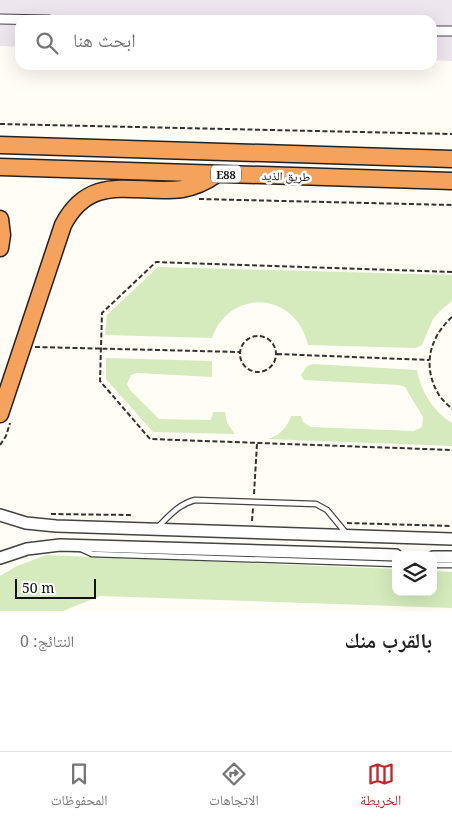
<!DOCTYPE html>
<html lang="ar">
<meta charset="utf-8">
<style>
:root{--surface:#fff;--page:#f2f2f2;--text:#222;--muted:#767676;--line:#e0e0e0;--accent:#c4262e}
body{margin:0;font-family:"Noto Serif","Noto Naskh Arabic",serif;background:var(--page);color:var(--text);direction:rtl}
.controls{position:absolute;right:15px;bottom:15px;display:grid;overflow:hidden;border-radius:10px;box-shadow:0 5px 20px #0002}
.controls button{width:45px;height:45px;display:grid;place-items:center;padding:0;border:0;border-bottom:1px solid var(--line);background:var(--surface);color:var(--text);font:25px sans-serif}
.scale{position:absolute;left:15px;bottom:12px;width:81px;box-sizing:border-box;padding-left:5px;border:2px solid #111;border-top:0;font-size:14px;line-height:18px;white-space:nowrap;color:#111;-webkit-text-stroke:4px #fff;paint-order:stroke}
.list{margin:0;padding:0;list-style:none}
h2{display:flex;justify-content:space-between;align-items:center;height:65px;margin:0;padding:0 20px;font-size:21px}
h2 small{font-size:16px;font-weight:400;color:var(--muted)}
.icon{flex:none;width:28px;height:28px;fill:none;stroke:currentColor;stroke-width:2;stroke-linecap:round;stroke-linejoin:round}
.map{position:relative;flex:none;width:452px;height:611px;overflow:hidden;direction:ltr}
.search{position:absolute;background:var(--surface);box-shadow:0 5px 20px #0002;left:15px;right:15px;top:15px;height:55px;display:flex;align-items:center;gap:12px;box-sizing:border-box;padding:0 18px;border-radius:15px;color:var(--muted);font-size:19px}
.sheet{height:140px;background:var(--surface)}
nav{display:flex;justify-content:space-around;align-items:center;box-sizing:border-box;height:70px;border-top:1px solid var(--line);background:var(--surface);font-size:14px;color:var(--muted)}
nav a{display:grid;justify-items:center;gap:2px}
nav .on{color:var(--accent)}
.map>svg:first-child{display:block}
</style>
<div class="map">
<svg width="452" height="611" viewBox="0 0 452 611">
<rect width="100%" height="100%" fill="#fffdf5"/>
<!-- industrial -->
<path fill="#eee6ef" d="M0,0H452V61L432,60V20H20V47L0,46Z"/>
<!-- green -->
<path fill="#d5ebbd" d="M158,267L452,275V301L440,311L433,319L422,345L416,348L308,345C296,292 230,287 212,338L105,335L107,315Z
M106,358L212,361V377L137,373L131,375L127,384L130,390L159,419L211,420L213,412H225L227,423L235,434L153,432L106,379Z
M313,364L417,370C422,393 432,410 452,423V446L268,439C280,435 287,428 291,416H301L303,422L311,427L414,431L422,427L423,417L405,387L399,385L304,380L301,375L307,366Z
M46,555L396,569V592H433V571L452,572V608L100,596L63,611H0V576L17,566Z"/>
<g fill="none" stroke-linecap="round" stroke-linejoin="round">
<defs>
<path id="service" d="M158,527C169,516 179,504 195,500L316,504L327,510L346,533
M79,548L92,554L396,564
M433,565H452"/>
<path id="minor" d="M0,19L49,20
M432,31H452"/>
<path id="tertiary" d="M0,515L26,523L56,526L452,539
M433,557H452
M0,558L27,549L60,545L396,555"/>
<path id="motorway" d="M0,145L452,159
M0,167L452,181
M0,219L2,235L0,248
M0,414L63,225C91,171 135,195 182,189C195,187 207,181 217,174"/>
</defs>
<!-- service casing -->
<use href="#service" stroke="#444" stroke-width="7"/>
<!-- minor casing -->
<use href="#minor" stroke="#444" stroke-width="11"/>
<!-- tertiary casing -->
<use href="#tertiary" stroke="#444" stroke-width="14"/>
<!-- motorway casing -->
<use href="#motorway" stroke="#222" stroke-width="19"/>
<!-- path -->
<path stroke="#333" stroke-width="2" stroke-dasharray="5 2.5" stroke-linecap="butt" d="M0,124L452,134
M199,199L452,205
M452,272L156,262L102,313L100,381L150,439L452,450
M452,317C429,338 422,367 439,395C442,400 448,405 452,409
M240 354a18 18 0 1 1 36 0a18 18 0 1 1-36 0Z
M35,347L240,352
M277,354L429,360
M0,445L6,436L10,423
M254,494L257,444
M51,514L130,515L133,517
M252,521L253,508
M347,523L452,526"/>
<!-- service -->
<use href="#service" stroke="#fff" stroke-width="4.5"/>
<!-- minor -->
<use href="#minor" stroke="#fff" stroke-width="9"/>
<!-- tertiary -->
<use href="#tertiary" stroke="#fff" stroke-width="11"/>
<!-- motorway -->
<use href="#motorway" stroke="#f5a25d" stroke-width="16"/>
</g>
<g text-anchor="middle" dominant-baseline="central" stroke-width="5" stroke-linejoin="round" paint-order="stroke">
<!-- shield labels -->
<rect fill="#fff" stroke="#585858" stroke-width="1" x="211" y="165.5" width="30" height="17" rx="4"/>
<g font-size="11" font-weight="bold" fill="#111">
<text x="226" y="174">E88</text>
</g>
<!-- street labels -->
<g font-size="12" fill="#111" stroke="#fff">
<text transform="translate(286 176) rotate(2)">طريق الذيد</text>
</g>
</g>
</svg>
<div class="controls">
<button><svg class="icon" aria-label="layers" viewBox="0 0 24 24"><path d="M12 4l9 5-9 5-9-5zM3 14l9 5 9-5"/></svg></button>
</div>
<div class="scale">50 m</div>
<div class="search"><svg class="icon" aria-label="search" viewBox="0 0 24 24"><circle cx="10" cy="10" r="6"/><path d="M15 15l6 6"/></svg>ابحث هنا</div>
</div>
<section class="sheet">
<h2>بالقرب منك<small>النتائج: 0</small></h2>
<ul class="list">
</ul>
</section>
<nav>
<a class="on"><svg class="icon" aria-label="map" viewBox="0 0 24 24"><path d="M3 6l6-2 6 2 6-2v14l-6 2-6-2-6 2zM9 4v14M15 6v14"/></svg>الخريطة</a>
<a><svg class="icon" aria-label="directions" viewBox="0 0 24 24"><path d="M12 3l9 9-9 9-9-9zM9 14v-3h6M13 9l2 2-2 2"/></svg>الاتجاهات</a>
<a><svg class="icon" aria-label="saved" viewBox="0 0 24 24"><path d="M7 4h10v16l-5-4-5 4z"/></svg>المحفوظات</a>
</nav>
